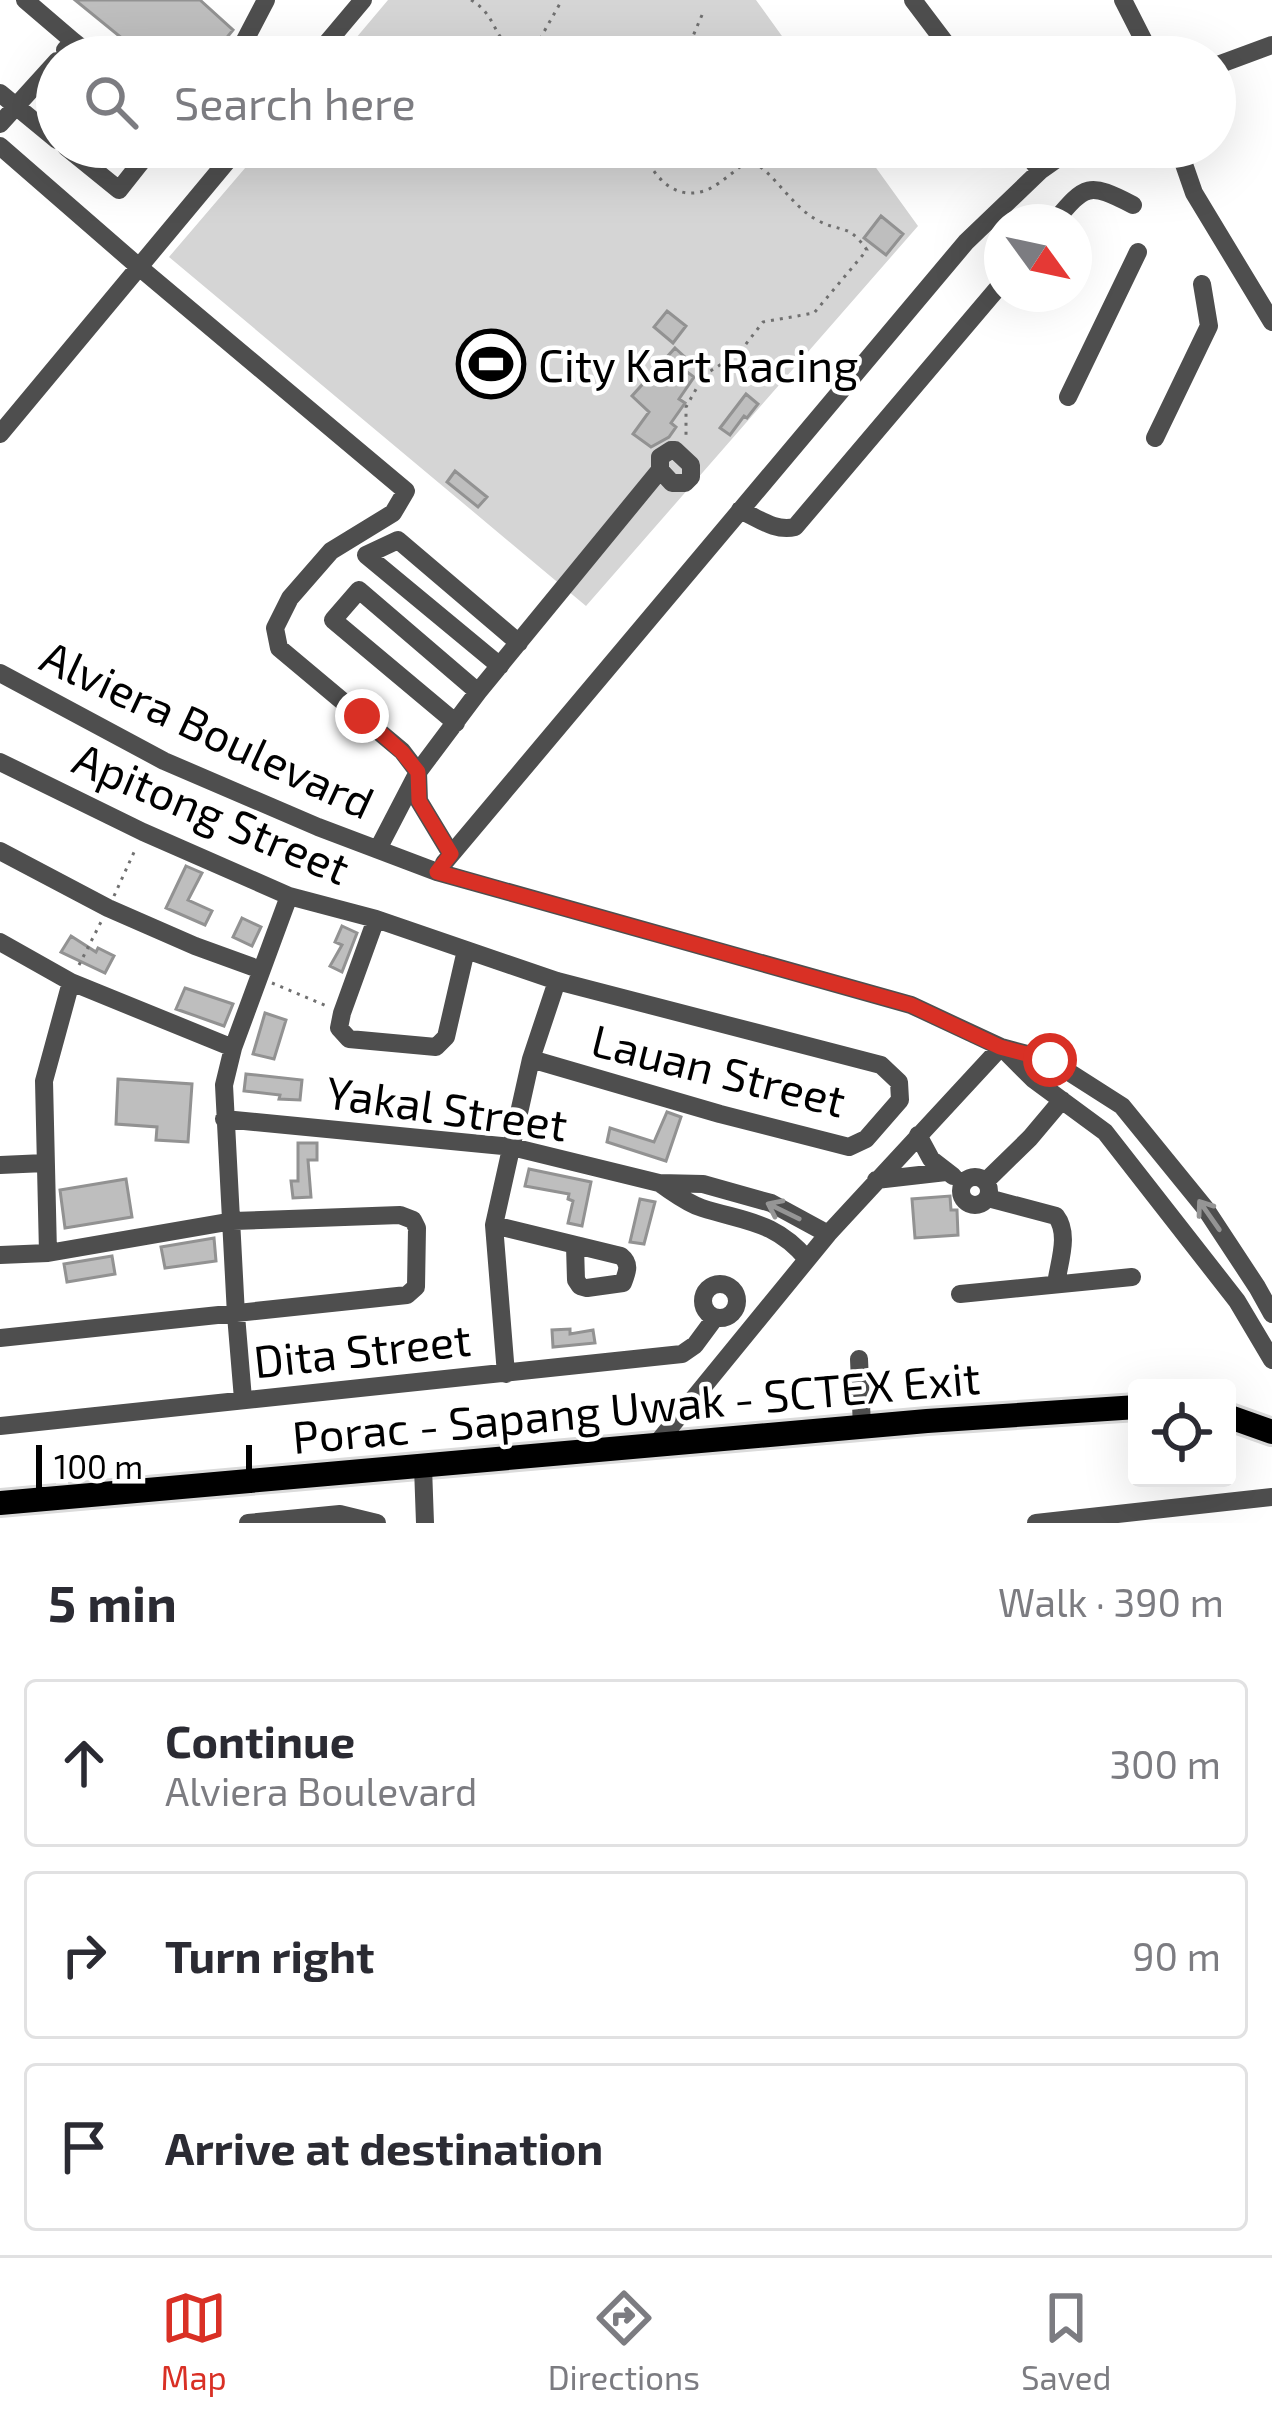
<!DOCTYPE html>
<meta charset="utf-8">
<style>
:root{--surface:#fff;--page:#f7f7f7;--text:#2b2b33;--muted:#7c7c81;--line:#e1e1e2;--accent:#d93025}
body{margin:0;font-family:"Exo 2",sans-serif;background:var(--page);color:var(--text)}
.controls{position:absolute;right:36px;bottom:36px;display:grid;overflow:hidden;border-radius:12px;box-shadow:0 12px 48px #0002}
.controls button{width:108px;height:108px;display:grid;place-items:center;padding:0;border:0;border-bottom:3px solid var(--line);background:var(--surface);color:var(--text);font:60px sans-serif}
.compass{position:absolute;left:984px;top:204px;width:108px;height:108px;border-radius:50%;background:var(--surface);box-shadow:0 12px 48px #0002;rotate:123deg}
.scale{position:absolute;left:36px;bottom:30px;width:216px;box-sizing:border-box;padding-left:12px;border:6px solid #000;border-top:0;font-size:33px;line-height:42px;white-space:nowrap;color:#000;-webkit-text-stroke:9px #fff;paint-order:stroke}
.stop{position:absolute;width:36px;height:36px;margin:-27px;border:9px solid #d93025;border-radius:50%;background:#fff}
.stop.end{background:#d93025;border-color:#fff;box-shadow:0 3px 12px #0008}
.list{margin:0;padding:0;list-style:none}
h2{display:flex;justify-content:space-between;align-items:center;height:156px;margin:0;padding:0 48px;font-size:51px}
h2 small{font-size:39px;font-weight:400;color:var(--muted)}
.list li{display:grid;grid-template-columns:78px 1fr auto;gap:36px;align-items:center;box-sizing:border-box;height:168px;margin:0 24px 24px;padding:0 24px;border:3px solid var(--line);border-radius:12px}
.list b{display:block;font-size:45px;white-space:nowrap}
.list p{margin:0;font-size:39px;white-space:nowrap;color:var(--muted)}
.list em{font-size:39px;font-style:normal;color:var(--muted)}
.icon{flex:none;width:66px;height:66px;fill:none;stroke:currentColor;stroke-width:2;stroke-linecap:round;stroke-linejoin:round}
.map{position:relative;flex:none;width:1272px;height:1523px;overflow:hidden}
.search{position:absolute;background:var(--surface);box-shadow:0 12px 48px #0002;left:36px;right:36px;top:36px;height:132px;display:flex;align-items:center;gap:30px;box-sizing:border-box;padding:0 42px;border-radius:66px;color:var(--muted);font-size:45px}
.sheet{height:732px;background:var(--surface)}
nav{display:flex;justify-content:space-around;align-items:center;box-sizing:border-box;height:168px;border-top:3px solid var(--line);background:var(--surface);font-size:33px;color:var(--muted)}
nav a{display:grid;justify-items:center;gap:6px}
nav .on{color:var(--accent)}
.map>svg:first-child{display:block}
</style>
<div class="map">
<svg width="1272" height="1523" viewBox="0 0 1272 1523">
<rect width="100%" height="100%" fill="#fff"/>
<!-- green -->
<path fill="#d5d5d5" d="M388,0H756L797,57H340Z
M263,147H861L918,226L586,606L169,257Z"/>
<!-- building -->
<path fill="#bebebe" stroke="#929292" stroke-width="3" d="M75,0H200L233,30L211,57H145Z
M881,216L903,234L886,255L864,238Z
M667,311L686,326L673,343L654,327Z
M675,348L686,358L679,366L694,377L679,399L685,403L671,423L676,427L669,437L651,447L633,434L649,412L632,396Z
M746,394L758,404L747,418L744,416L730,435L720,428Z
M455,471L487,497L478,507L447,482Z
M186,866L202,873L188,900L212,911L205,925L166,908Z
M242,918L261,927L252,946L233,937Z
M342,926L357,933L342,972L330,966L342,945L335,942Z
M71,936L96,952L98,948L114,956L105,973L61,952Z
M185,988L233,1004L224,1026L176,1009Z
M265,1013L286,1020L274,1059L253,1054Z
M246,1074L302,1080L300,1100L279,1099L280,1095L244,1091Z
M118,1079L192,1084L188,1142L156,1140L157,1127L116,1124Z
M667,1112L681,1117L666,1161L607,1142L610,1128L654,1142Z
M298,1143H317V1160H308L311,1197L293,1198L291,1181H298Z
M529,1169L591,1182L582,1226L568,1223L573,1201L568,1199L569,1194L525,1186Z
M126,1179L132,1217L65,1228L60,1190Z
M950,1196L951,1210H957L958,1235L915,1238L912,1199Z
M640,1199L655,1202L644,1244L630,1242Z
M214,1238L216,1261L165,1268L161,1247Z
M112,1256L115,1274L67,1282L64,1264Z
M570,1329V1334L593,1330L595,1343L553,1347L552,1330Z"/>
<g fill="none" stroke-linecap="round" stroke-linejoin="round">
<defs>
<path id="major" d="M1227,1416L1272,1432
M0,1503L927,1421L1137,1407"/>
</defs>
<!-- major casing -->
<use href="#major" stroke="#dbdbdb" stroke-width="30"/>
<!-- path -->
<path stroke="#707070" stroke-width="3" stroke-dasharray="3 6" stroke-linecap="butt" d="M471,0C501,17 491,48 530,57
M702,15L693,36L702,57
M540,57L541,37L562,0
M642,147C651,175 675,204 709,189C723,182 737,168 750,160C776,174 791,206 817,220C843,234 847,222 867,250L814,313L763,322L739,353L704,375L686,407V437
M114,896L135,850
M79,965L102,920
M272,983L329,1007"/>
<!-- minor -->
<path stroke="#4e4e4e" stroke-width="18" d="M25,0L73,41
M913,0L956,57
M1123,0L1152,57
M65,50L73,41L93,57
M233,57L242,46L266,0
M315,57L363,0
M1215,66L1272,45
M0,93L57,140
M0,124L57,61
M0,146L139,267L406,491L393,513L331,551L290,598L275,628L279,648L402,751L418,772L419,801L451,854
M66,147L119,190L153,147
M1022,147L1040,171
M1178,147L1194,193L1272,322
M1054,222C1086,184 1088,182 1133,205
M1068,397L1138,252
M0,434L239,147
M1155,438L1209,326L1202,284
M671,450H675L691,465V477L685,483H672L660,470V457Z
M740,510C758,518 775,532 795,527L1002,283
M500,666L366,555L398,540L519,643
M0,673L164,761L318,827L437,872L911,1005L1001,1047L1050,1060L1122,1106L1205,1208L1257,1287L1272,1314
M456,723L333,620L359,590L478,692
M0,762L143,832L289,896L376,919L557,981L881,1065L899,1082L900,1100L866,1139L849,1147L720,1114L531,1059
M378,849L418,772L478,692L660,470
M0,851L108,908L195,946L261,970
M444,863L966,242L1040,171L1074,147
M376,919L342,1013L339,1028L349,1039L436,1047L446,1037L466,950
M0,942L71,982L233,1048
M1004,1050L1033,1079L1105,1132L1237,1301L1272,1360
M224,1119L512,1147L659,1183L703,1184L771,1203L828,1234
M918,1135L931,1159L953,1176
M0,1165L45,1163
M961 1191a14 14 0 1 1 28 0a14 14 0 1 1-28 0Z
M876,1180L946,1172
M986,1181L1030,1138L1062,1100
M659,1183C673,1192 686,1203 702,1208C746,1222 775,1221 807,1259
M988,1198L1056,1216C1070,1234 1059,1262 1056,1284
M494,1225L621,1256C631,1264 627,1272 623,1283L587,1288L580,1286L576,1280L575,1246
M48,1253L44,1081L71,982
M0,1255L48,1253L233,1221L400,1215L413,1220L417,1228L416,1287L407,1295L0,1338
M703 1301a17 17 0 1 1 34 0a17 17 0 1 1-34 0Z
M960,1294L1132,1277
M859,1359L862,1427
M506,1374L494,1225L531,1059L557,981
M243,1399L236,1315L224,1085L233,1048L289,896
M0,1426L682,1354L695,1345L715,1318
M654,1447L828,1234L1001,1047
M423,1467L425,1523
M248,1523L340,1514L377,1523
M1036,1523L1272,1497"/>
<!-- major -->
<use href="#major" stroke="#000" stroke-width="24"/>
</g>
<!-- one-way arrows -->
<defs><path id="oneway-shaft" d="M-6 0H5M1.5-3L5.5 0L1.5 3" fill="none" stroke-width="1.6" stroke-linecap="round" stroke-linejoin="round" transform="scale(3)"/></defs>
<g stroke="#959595">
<use href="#oneway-shaft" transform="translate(783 1211) rotate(-154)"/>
<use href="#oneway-shaft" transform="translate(1209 1215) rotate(-125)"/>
</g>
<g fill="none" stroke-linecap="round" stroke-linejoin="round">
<!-- route -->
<path stroke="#d93025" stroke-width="15" d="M362,716L402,752L418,772L419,801L451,854L437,872L911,1005L1000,1047L1050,1060"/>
</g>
<!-- icons -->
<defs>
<symbol id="stadium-ring" viewBox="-11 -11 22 22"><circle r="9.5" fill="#fff" stroke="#000" stroke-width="1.5"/><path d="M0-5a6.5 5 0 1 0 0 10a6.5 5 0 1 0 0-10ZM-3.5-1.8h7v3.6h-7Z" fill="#000"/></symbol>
</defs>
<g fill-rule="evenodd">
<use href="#stadium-ring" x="453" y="326" width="76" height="76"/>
</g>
<g text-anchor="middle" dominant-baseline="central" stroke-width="9" stroke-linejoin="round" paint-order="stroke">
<!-- poi labels -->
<g font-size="45" fill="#000" stroke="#fff" text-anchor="start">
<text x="538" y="364">City Kart Racing</text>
</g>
<!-- street labels -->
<g font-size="45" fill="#000" stroke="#fff">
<text transform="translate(208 728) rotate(25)">Alviera Boulevard</text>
<text transform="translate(212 812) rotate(23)">Apitong Street</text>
<text transform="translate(719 1069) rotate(14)">Lauan Street</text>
<text transform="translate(447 1107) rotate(8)">Yakal Street</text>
<text transform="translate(362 1349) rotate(-6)">Dita Street</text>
<text transform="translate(636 1406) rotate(-5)">Porac - Sapang Uwak - SCTEX Exit</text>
</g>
</g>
</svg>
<div class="controls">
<button><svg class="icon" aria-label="locate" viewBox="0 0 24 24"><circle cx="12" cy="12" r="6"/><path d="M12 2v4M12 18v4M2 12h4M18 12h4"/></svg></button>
</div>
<svg class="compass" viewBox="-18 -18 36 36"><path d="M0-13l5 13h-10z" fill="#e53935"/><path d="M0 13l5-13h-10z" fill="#7c7c81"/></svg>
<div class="scale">100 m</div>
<div class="stop" style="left:1050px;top:1060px"></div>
<div class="stop end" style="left:362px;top:716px"></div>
<div class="search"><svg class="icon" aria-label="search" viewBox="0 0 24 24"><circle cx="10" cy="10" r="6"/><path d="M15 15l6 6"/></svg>Search here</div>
</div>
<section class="sheet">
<h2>5 min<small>Walk · 390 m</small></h2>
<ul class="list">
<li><svg class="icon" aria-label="ahead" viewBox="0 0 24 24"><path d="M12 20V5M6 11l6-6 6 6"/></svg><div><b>Continue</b><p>Alviera Boulevard</p></div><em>300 m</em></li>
<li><svg class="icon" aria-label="right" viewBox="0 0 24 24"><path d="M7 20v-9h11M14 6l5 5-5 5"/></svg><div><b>Turn right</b></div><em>90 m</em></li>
<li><svg class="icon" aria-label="arrive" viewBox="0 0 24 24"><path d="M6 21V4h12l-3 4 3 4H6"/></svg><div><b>Arrive at destination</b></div></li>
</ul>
</section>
<nav>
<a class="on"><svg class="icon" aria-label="map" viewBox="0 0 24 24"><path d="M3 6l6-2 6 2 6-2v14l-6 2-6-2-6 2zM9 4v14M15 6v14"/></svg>Map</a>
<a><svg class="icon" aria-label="directions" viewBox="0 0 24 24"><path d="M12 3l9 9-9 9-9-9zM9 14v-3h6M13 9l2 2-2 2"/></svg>Directions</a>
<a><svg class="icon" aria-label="saved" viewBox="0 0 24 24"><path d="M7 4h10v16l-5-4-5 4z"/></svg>Saved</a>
</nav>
